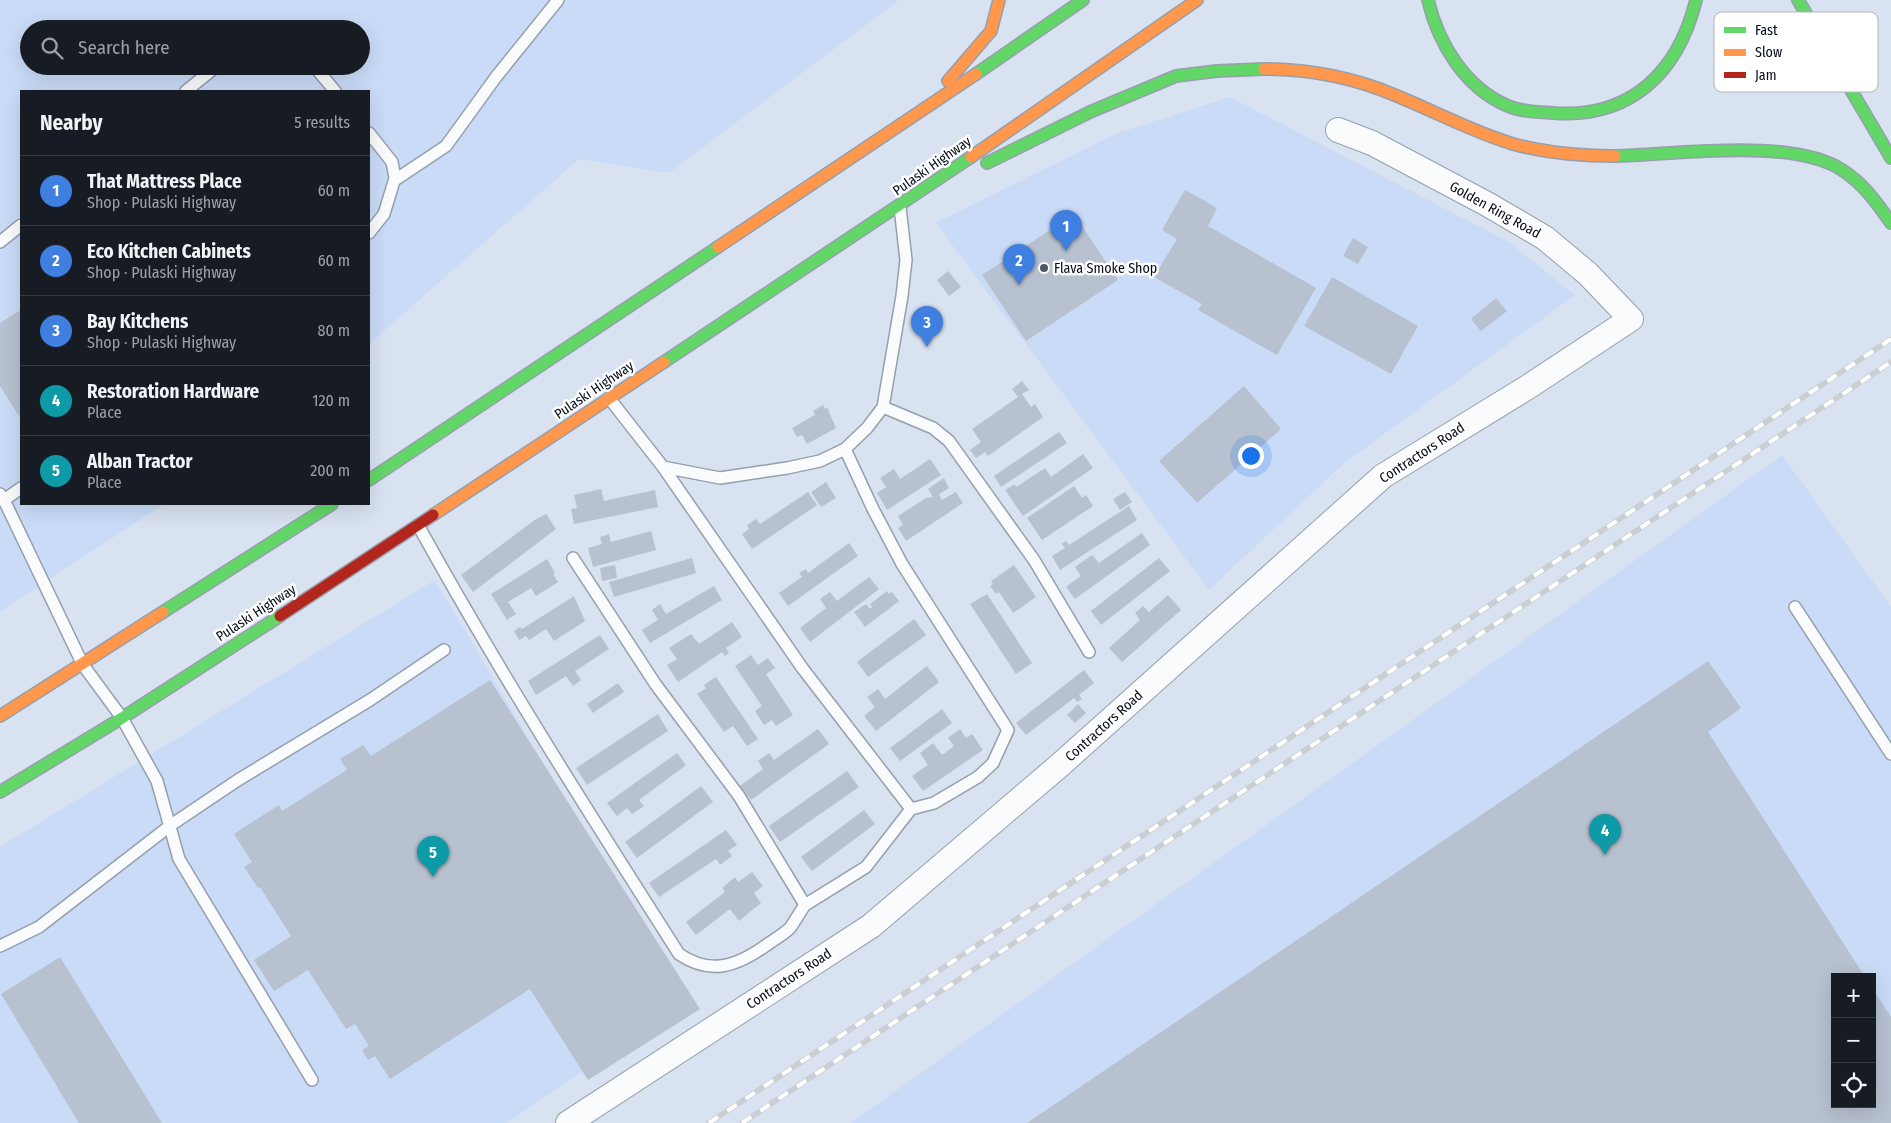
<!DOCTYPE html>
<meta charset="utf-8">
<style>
:root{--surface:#171b24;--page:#242831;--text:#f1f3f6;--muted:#9ea1a6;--line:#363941;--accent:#a8acb4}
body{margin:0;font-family:"Fira Sans Condensed",sans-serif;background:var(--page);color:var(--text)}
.controls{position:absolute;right:15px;bottom:15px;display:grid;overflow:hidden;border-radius:0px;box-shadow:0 5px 20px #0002}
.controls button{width:45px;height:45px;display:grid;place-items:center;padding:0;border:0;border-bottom:1px solid var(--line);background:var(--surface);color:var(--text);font:25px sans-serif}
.you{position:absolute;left:1250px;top:455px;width:18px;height:18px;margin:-12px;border:4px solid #fff;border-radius:50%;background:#1a73e8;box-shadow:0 0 0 8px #1a73e833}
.badge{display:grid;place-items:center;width:32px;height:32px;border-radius:50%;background:var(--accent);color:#fff;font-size:16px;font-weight:700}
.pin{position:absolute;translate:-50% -41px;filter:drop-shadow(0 1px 2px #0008)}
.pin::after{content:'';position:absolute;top:26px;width:18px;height:15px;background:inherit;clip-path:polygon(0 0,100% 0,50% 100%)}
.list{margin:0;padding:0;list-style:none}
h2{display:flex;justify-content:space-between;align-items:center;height:65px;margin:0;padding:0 20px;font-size:21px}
h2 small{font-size:16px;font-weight:400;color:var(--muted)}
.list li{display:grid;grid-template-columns:32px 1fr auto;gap:15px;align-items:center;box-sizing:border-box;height:70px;padding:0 20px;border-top:1px solid var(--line)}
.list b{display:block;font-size:19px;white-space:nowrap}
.list p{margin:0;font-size:16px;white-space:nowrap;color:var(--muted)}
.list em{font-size:16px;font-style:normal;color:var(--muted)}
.icon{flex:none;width:28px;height:28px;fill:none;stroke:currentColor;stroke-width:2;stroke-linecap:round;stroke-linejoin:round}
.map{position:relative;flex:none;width:1891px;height:1123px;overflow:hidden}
.search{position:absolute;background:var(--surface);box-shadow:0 5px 20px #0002;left:20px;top:20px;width:350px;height:55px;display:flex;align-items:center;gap:12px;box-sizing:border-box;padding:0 18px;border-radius:28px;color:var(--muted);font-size:19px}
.panel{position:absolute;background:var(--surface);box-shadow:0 5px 20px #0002;left:20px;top:90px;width:350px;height:415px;border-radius:0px}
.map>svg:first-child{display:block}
</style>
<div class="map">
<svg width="1891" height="1123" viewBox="0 0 1891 1123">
<rect width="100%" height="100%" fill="#d9e2f0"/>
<!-- built -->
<path fill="#c9dbf7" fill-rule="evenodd" d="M0,0H899L669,173L579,159L369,344V91H21V504H164L0,612ZM29,29H361V66H29Z
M1230,97L1509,242L1575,295L1343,464L1209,590L936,223L1115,134Z
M1782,455L1891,607V1123H851ZM1835,977H1872V1104H1835Z
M435,580L684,1002L507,1123H0V847Z"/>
<!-- building -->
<path fill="#b7c1cf" d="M1185,190L1217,208L1208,226L1316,288L1277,355L1198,310L1202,304L1154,277L1177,239L1162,230Z
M1074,214L1118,280L1026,341L982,275Z
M1353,238L1368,247L1358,264L1343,256Z
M948,271L961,287L949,296L937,280Z
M1332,277L1418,326L1391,374L1304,326Z
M1496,298L1507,311L1481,331L1471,319Z
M21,310V419L0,386V323Z
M1022,381L1029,390L1022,394L1031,407L1035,404L1043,417L988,456L985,452L976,458L970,450L981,442L972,429L1018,397L1012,389Z
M1244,386L1281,429L1197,503L1159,461Z
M823,405L825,409L827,407L836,428L807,444L802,435L797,437L792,428L815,415L813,411Z
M1059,432L1067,443L1001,487L994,476Z
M1083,454L1093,468L1023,516L1005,490L1015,484L1016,487L1045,468L1051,477Z
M930,459L941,475L887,510L877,493L886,487L880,478L894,469L900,479Z
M944,478L949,488L939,494L942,500L956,492L963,503L906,541L898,528L903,525L898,516L926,498L933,497L928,489Z
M826,482L836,498L821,507L811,492Z
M1074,486L1082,498L1086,495L1093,506L1042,540L1027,518Z
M601,489L604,501L655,490L658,507L574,524L571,509L577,508L574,495Z
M808,492L817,505L752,549L742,534L749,529L747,525L756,519L760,524Z
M1125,492L1132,502L1120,510L1113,499Z
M1129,506L1137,520L1060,570L1052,556L1065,548L1062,544L1066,541L1069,545Z
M546,514L556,529L473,592L461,575L536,519Z
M651,531L656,550L593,567L588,548L602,544L600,537L609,534L611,542Z
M1142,533L1150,545L1075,599L1066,587L1081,576L1075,567L1092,555L1099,563Z
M849,543L858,556L788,606L779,593L802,577L799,573L806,569L808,573Z
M692,558L696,573L614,597L609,582Z
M1159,558L1170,571L1101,625L1091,611Z
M547,559L555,573L553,574L558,582L536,596L531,588L508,602L516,614L507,620L491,594Z
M615,565L617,578L602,581L600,568Z
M1014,565L1036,597L1013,613L999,592L996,594L990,586L993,584L991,581Z
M869,577L879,589L810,642L800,628L826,608L820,599L830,592L837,601Z
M714,586L722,600L650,643L642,630L658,620L652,610L660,604L666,614Z
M887,591L889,594L892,592L899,601L865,627L854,612L866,604L870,609L872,607L870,604Z
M987,594L1032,663L1016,674L970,604Z
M1168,595L1181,610L1122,662L1109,648L1140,620L1135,613L1143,606L1149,612Z
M574,596L585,621L554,641L546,629L529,640L526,636L519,640L514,631L520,627L522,629Z
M914,619L926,635L868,677L857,662Z
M732,622L742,637L726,648L729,653L725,656L722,652L678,682L667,665L677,659L669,648L691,634L699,644Z
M600,635L609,649L575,671L581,680L573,686L566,676L536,695L528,681Z
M751,655L758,665L768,658L775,668L766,674L793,715L776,726L772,720L764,725L755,711L762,706L735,666Z
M1708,661L1741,708L1708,732L1865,977H1835V1104H1872V988L1891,1017V1123H1027Z
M927,666L939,682L876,731L864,716L875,707L867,697L878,689L885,699Z
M1084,670L1094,683L1079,695L1082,699L1077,702L1074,698L1026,735L1016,723Z
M716,677L758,739L747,746L733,726L724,732L697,694L706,688L704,685Z
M490,680L700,1009L588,1080L530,989L390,1079L375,1056L368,1060L362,1050L369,1046L355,1024L346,1029L308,970L274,991L254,960L291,936L260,887L258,888L244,867L252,862L234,834L279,805L282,811L347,770L340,759L363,745L371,756Z
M618,683L624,692L593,713L587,704Z
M1078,704L1086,713L1075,723L1067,715Z
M942,709L952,723L900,761L890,748Z
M658,714L668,731L587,785L576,768Z
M818,729L829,744L751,800L740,786L763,769L758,761L769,753L774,760Z
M960,729L966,738L972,734L983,750L923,791L912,776L928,765L920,753L933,743L942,755L954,746L948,738Z
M677,753L686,765L639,800L644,806L632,814L627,808L617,816L607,803Z
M847,771L859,787L780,842L769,826Z
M701,786L713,802L637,858L625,842Z
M864,810L875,824L812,871L801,857Z
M726,830L737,845L728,851L732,856L720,865L716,859L659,897L649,883Z
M752,872L763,886L754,893L761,903L739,921L730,909L696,935L686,922L725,892L722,888L735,877L738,882Z
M60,957L162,1123H79L1,994Z"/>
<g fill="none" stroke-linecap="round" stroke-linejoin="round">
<defs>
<path id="lane" d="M314,66L335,91
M186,91L217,66
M369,133L392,162L395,178L384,214L369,233
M395,180L446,146L496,77L558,0
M0,242L21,225
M609,398L663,467L720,478L787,468L820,461L845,449L867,428L883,407L902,296L906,260L900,207
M883,407L933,428L949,441L1034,560L1089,652
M663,467L803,669L911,809
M0,494L4,500L21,488
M4,500L83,665L122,718L157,781L179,859L312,1080
M418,525C499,672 589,813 679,954C711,976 738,966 768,944C775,939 784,934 790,928C795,921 800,912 805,905
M573,558L656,685L739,796L805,905L866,867L911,809L934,803L978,777L993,763L1008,730L902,564L873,509L845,449
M1795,607L1891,754
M0,946L39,927L171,825L238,780L370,700L444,650"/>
<path id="street" d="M568,1123L871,926L1060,765L1383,476L1528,387L1631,319L1588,274L1545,238L1487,204L1372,143L1338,130"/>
<path id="fast" d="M1428,0C1438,43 1465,88 1508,106C1522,112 1538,112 1553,113C1630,119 1678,73 1696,0
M1798,0L1891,158
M976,74L1083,0
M1615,156C1675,155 1792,137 1842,170C1863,183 1877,203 1891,223
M987,163L1090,112L1176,76L1217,71L1264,69
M664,362L971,157
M369,480L718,247
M163,612L332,504
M0,792L122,718L280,616"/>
<path id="slow" d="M1264,69C1309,69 1355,78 1397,96C1436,112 1473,132 1513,144C1546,153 1581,156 1615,156
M948,81L991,31L999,0
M971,157L1197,0
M718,247L976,74
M433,515L664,362
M0,716L163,612"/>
<path id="jam" d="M280,616L433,515"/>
</defs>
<!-- lane casing -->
<use href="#lane" stroke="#969fac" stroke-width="14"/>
<!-- street casing -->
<use href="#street" stroke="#969fac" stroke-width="26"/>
<!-- fast casing -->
<use href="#fast" stroke="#969fac" stroke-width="14"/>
<!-- slow casing -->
<use href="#slow" stroke="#969fac" stroke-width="14"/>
<!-- jam casing -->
<use href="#jam" stroke="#969fac" stroke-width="14"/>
<!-- lane -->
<use href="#lane" stroke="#f9fbfd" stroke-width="11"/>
<!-- street -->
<use href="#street" stroke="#f9fbfd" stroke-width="24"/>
<!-- fast -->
<use href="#fast" stroke="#63d668" stroke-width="11"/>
<!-- slow -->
<use href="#slow" stroke="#ff974d" stroke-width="11"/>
<!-- jam -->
<use href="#jam" stroke="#b3261e" stroke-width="11"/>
<defs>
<path id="rail" d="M709,1123L1891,339
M742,1123L1891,362"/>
</defs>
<!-- rail casing -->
<use href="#rail" stroke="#cbced3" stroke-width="5.5"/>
<!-- rail -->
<use href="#rail" stroke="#fff" stroke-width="4" stroke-dasharray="11" stroke-linecap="butt"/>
</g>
<!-- markers -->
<circle fill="#4f5664" stroke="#fff" stroke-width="2" cx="1044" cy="268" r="5"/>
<g text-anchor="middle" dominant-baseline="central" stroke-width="5" stroke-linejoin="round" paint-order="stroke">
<!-- street labels -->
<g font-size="14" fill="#040b19" stroke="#fff">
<text transform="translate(932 166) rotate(-35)">Pulaski Highway</text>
<text transform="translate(1495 210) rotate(29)">Golden Ring Road</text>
<text transform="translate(594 390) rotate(-34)">Pulaski Highway</text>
<text transform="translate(1422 453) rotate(-33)">Contractors Road</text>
<text transform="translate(256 613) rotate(-33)">Pulaski Highway</text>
<text transform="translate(1104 726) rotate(-42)">Contractors Road</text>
<text transform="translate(789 979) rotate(-33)">Contractors Road</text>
</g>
<!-- poi labels -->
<g font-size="14" fill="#040b19" stroke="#fff" text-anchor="start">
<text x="1054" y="268">Flava Smoke Shop</text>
</g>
</g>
<!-- legend -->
<rect x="1714" y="12" width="164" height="80" rx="8" fill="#fff" stroke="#b4b6ba" stroke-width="1"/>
<rect x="1724" y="27" width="22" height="6" fill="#63d668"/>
<rect x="1724" y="49" width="22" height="7" fill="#ff974d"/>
<rect x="1724" y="72" width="22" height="6" fill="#b3261e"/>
<g font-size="14" fill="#040b19">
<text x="1755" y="35">Fast</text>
<text x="1755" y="57">Slow</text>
<text x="1755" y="80">Jam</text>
</g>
</svg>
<div class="controls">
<button>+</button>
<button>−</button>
<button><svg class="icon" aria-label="locate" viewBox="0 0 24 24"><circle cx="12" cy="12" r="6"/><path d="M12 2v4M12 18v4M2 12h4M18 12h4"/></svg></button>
</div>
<div class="you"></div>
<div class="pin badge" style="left:1066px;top:251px;background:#3f7fe0">1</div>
<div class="pin badge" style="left:1019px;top:285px;background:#3f7fe0">2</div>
<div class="pin badge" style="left:927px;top:347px;background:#3f7fe0">3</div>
<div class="pin badge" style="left:1605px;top:855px;background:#0f9aa8">4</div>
<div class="pin badge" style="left:433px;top:877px;background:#0f9aa8">5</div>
<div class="search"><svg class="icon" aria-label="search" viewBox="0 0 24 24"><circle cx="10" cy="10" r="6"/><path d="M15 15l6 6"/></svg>Search here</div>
<section class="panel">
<h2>Nearby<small>5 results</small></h2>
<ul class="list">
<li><span class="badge" style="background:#3f7fe0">1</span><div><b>That Mattress Place</b><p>Shop · Pulaski Highway</p></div><em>60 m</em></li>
<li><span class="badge" style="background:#3f7fe0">2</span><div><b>Eco Kitchen Cabinets</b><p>Shop · Pulaski Highway</p></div><em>60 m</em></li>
<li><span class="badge" style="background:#3f7fe0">3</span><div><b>Bay Kitchens</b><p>Shop · Pulaski Highway</p></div><em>80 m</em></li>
<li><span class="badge" style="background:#0f9aa8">4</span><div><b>Restoration Hardware</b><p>Place</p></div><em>120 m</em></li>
<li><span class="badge" style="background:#0f9aa8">5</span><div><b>Alban Tractor</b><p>Place</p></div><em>200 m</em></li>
</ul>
</section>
</div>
